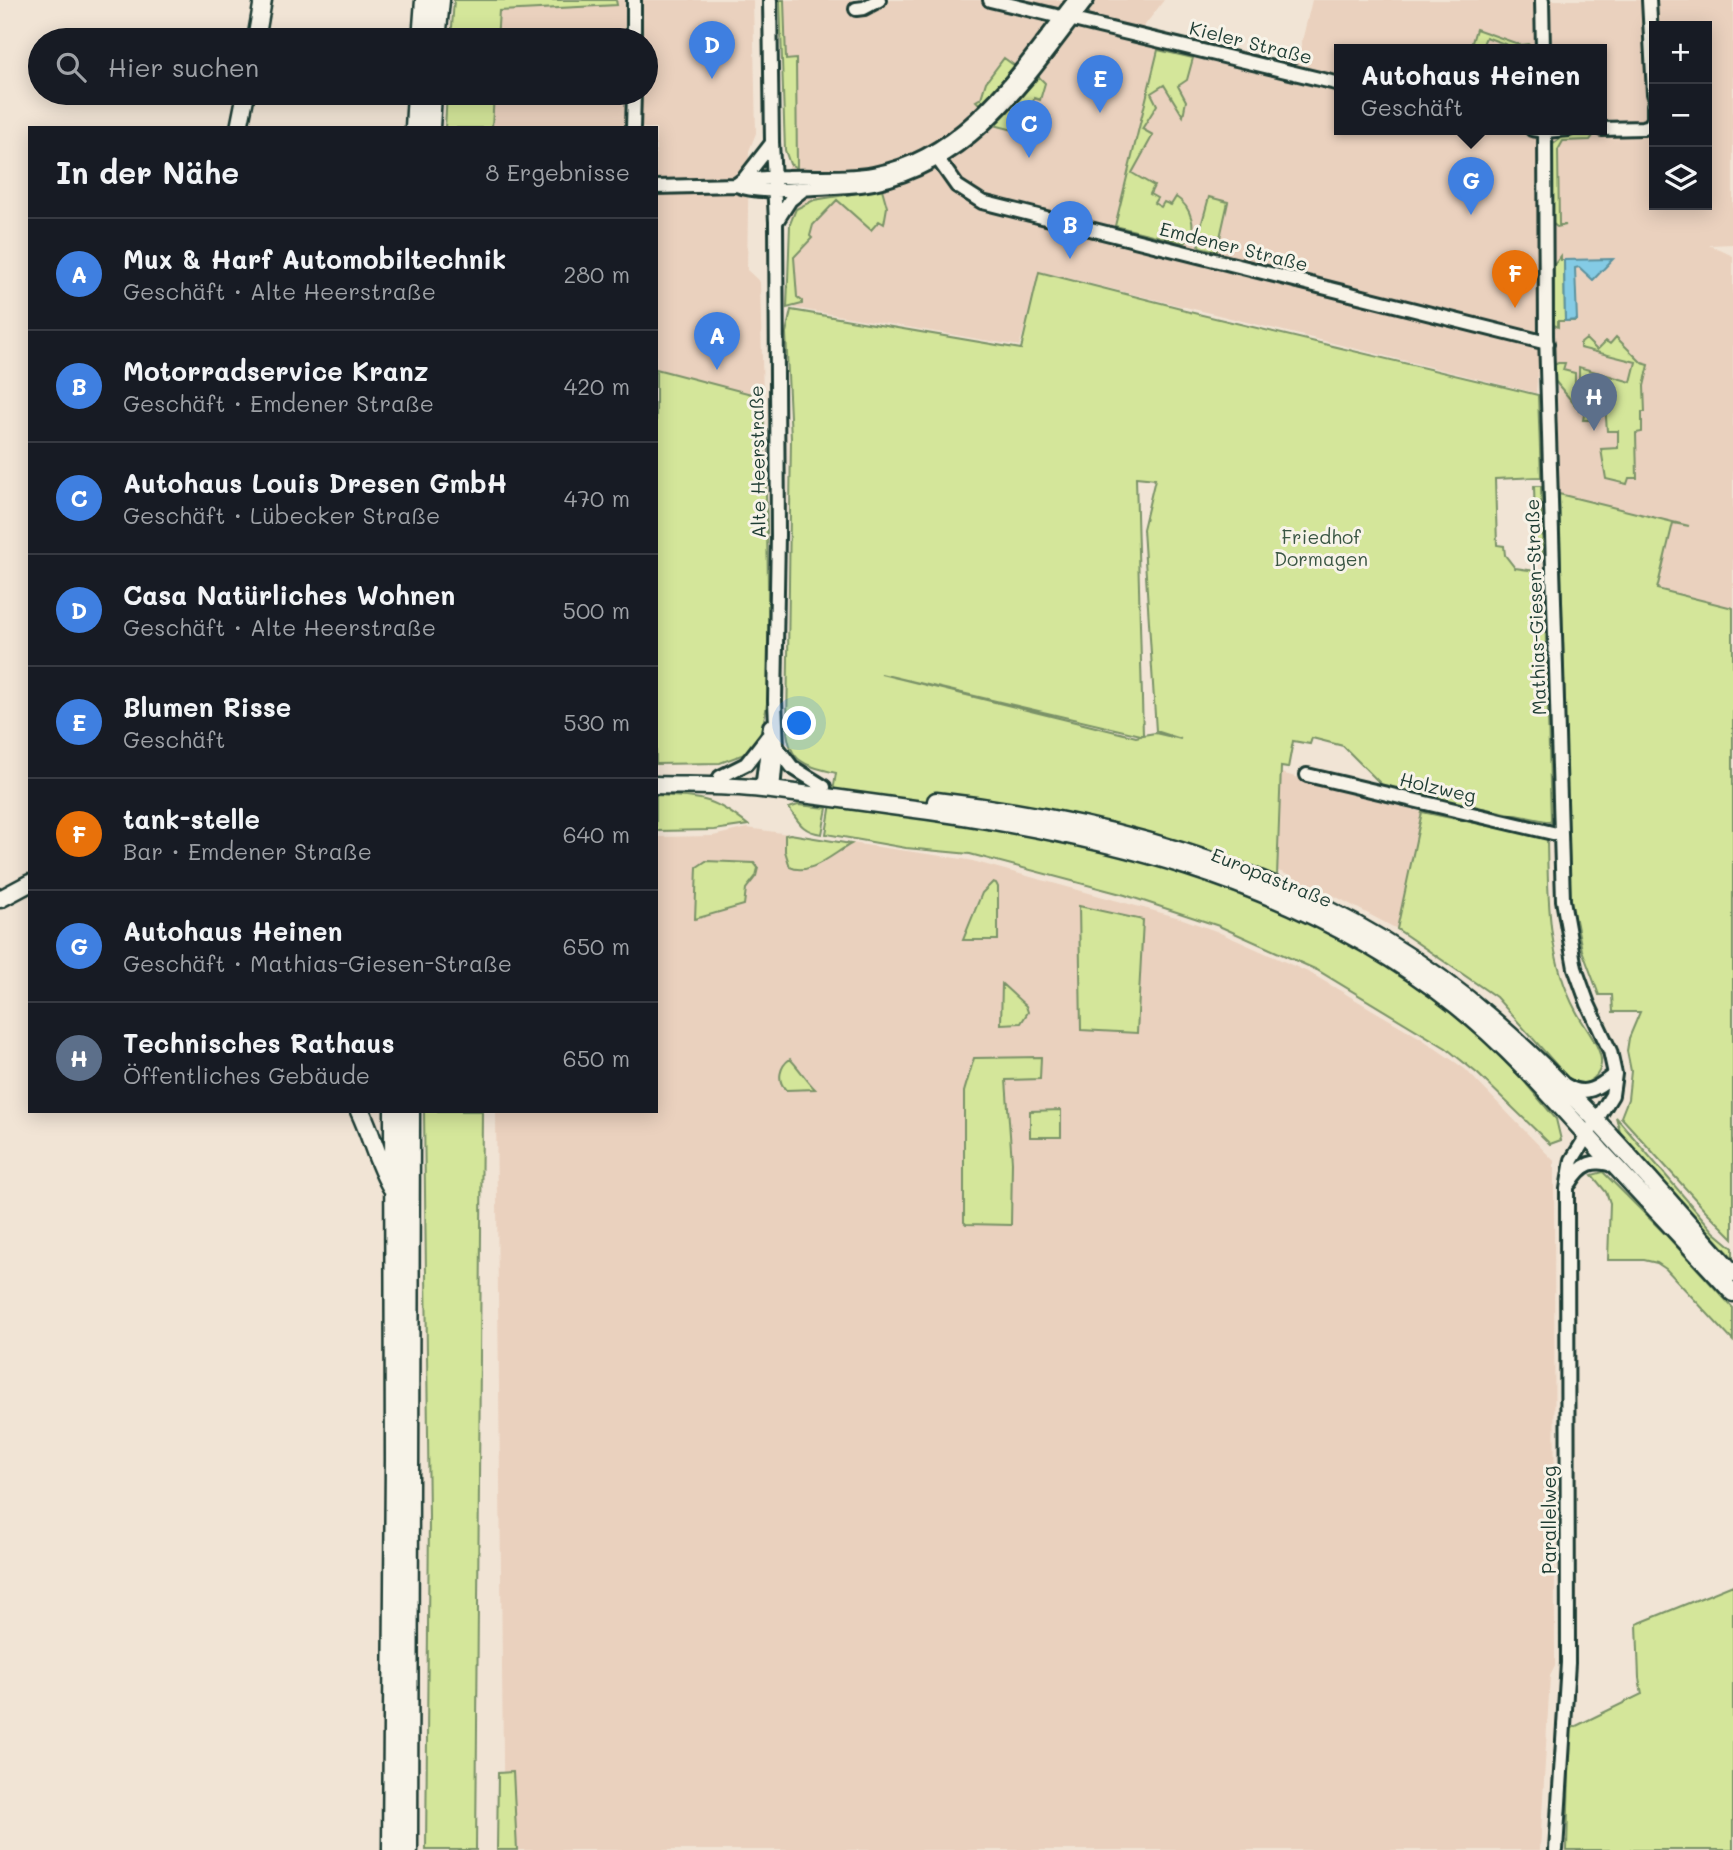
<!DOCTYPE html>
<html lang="de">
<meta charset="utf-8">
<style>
:root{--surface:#171b24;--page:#242831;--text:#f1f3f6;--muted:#9ea1a6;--line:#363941;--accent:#c8321e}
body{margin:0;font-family:Mali,sans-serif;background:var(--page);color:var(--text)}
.controls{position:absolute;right:21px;top:21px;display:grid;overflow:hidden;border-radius:0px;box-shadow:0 4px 18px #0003}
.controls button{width:63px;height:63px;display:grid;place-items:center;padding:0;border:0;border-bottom:2px solid var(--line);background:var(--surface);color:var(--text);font:35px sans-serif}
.you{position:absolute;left:800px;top:724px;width:24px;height:24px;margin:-18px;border:5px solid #fff;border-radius:50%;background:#1a73e8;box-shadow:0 0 0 10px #1a73e833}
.badge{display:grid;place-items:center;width:46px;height:46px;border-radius:50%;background:var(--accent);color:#fff;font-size:23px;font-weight:700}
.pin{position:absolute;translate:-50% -58px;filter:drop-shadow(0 2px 4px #0008)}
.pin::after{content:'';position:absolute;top:37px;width:24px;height:21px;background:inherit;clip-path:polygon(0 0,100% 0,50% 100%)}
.popup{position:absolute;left:1334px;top:44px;width:273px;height:91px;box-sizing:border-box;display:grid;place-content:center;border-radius:0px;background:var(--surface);filter:drop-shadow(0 2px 5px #0005);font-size:23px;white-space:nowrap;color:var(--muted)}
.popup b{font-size:26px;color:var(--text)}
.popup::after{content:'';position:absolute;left:50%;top:100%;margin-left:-14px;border:14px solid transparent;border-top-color:var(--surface)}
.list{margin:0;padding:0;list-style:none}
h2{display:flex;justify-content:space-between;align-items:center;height:91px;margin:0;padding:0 28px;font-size:30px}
h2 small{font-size:23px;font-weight:400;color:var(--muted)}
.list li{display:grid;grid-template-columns:46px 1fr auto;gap:21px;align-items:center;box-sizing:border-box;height:112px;padding:0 28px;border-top:2px solid var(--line)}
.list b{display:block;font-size:26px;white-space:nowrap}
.list p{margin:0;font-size:23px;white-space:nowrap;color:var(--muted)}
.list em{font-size:23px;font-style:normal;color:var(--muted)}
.icon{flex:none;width:38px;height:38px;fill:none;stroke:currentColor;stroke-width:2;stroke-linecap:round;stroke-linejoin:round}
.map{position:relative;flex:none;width:1733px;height:1850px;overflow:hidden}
.search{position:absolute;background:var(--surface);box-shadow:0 4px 18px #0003;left:28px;top:28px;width:630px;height:77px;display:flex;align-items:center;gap:18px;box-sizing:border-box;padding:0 24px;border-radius:38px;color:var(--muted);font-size:26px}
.panel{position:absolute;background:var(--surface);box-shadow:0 4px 18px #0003;left:28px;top:126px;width:630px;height:987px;border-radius:0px}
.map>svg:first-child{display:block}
</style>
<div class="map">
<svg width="1733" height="1850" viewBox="0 0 1733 1850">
<rect width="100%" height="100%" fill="#f1e4d5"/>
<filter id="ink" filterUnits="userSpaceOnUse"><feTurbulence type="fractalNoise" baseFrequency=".0143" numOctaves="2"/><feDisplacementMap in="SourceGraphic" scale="14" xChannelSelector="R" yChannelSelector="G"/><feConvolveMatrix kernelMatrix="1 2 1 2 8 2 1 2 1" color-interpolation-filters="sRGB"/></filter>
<g filter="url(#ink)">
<!-- built -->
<path fill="#ead1be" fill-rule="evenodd" d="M616,0H753L756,133L749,151L747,270L760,282L763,397L656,369V128H492L494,93H646V40H497L499,11L617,5Z
M781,0H1164L1142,29L1296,66L1312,0H1733V244L1709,245L1733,256V608L1657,589L1673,522L1559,494L1557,380L1538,369L1536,393L1043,272L1019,346L794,308L789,162L785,150ZM1654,26H1707V205H1654ZM1340,49H1602V129H1340Z
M1281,773L1422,812L1397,929L1325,891L1276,870Z
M747,828L969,860L1180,918L1216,931L1312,974L1422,1039L1465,1069L1554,1161L1555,1666L1550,1676L1540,1850H504L496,1111H656V837L713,836Z"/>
<!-- green -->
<path fill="#d4e69a" stroke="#7a9267" stroke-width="2" fill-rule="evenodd" d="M454,0H616L617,5L499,11L497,40H451Z
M780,0H784L786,60L796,59L797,168L790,164L785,150Z
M1476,29L1521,45L1528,44L1534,49H1518L1486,37L1481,49H1470Z
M1158,50L1193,58L1187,80L1178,86L1186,101L1183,116L1164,85L1151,93L1157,105L1142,129L1153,135L1132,173L1154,186L1150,194L1157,198L1154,203L1161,207L1164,202L1171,205L1176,197C1190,206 1200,230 1185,243L1115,226Z
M1004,58L1015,66L985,101L981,106L976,101L981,98L986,82Z
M1039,77L1045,83L1040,100L1034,98L1025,133L994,125Z
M447,93H494L492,128H445Z
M1564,136H1593L1590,140L1563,141L1558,150L1559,225H1566L1557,227L1552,223V145Z
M882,189L887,207L884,224L879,221L871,230L837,200L813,225L810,236L812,238L794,257L797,297L802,301V304L787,308L790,224L796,209L814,200Z
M1209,197L1228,202L1217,251L1200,247L1197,241Z
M1561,256V260H1564L1565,320L1577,321H1558V327L1554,325V265Z
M1039,272L1181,308V310L1538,395L1541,477L1495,479L1497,545L1504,546L1505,555L1515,568L1544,572L1551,822L1386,789L1343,746L1312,738L1310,744L1293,741L1288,768L1281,767L1276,904L1384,963L1424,990L1485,1042L1523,1080L1556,1119L1561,1140L1550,1144L1478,1074L1446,1048L1317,970L1219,926L1125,895L970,854L906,848L826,834L836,773C808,766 790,764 787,731L791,438L786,333L791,310L1021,349ZM1136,477L1155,479L1143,529L1156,731L1181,739L1155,733L1143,735ZM881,674L1141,735V736L1136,737Z
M1616,337L1642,363L1649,365L1644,386L1645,412H1642V432L1636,433L1637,478H1629L1627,484L1606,479L1601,449L1618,448V431H1607L1604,391H1582V405H1590V420H1583L1585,410H1579V367L1631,382L1636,362L1580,348V344L1586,339L1597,350L1606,341L1610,344Z
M1558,363H1565L1563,370L1575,373V405L1555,381L1554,365Z
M656,369L763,397C765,466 768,534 768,602C768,651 777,714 749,756L744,754L720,763L656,764Z
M1534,486H1541L1543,559H1536Z
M1559,494L1689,526L1673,523L1657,589L1733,608V1238L1706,1211L1621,1117L1628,1099L1631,1071L1627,1051L1629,1038L1640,1012H1613L1612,995H1599L1582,950L1576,920H1572L1570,898Z
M656,795C702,798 711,796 748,825L714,830L656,831Z
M798,805L827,808L822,834C803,832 799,823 789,808Z
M1422,812L1547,838C1548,897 1547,957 1576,1011C1583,1025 1603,1048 1601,1064C1600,1075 1591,1083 1580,1084L1568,1078L1496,997L1397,929Z
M790,834L851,844C834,853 809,877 790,867L785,851V835Z
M706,861L754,863L758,868L756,876L746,889L744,905L695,919L697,867Z
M993,882L996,883L998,887V940H963L982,893Z
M1079,906L1143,920L1137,1033L1081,1030Z
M1002,984L1026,1006L1028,1012L1021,1023L1001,1024Z
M1041,1057L1040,1079L1006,1080L1012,1162L1011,1225L966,1224L964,1222V1092L974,1058Z
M790,1059C800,1069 805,1079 815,1089L786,1090C776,1080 780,1066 790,1059Z
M1061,1110V1137H1030V1111Z
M424,1111H482L476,1850H426L429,1516Z
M1616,1117L1714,1232L1733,1248V1258L1620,1132Z
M1603,1172L1667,1236L1733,1308V1341L1666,1269L1657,1263L1644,1260H1608L1610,1203L1606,1192L1592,1175Z
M1733,1585V1850H1567L1570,1729L1642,1694L1639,1678L1637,1624Z
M513,1772L517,1850H497L498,1773Z"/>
<!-- water -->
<path fill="#84cbe5" stroke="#5c929e" stroke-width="2" d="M1613,259L1593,280L1579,267L1575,268L1577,320L1565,321L1564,260Z"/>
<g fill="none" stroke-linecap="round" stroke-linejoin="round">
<defs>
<path id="minor" d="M770,0L772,142L776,222L778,535L775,701L777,747L773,790
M990,0L1340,84
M1542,0L1543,49
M1649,0L1654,94
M856,9L864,8L879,0
M634,40V0
M633,128L634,93
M1532,129L1545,131L1569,129
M1545,129L1546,335L1563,900L1575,968L1588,1004L1610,1051L1615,1074L1612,1095L1572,1160L1567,1189L1568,1663L1556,1850
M1602,129L1643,128L1650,126L1654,119V105
M933,152L957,186L982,202L1547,343
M744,179L772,143
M736,185L744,179C759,179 773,177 787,177C816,176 844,179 873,174C966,158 1021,69 1075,0
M656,187L736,185C760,194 790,189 815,188C835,187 855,187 874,183C976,161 1027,77 1087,0
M776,222L790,200L804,189
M777,747L792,767L824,787
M1307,775L1561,835
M720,777L746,764L767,737
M762,789L770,726
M1567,1086C1586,1098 1600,1086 1615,1074
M1570,1183C1582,1163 1594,1158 1615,1166"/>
<path id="major" d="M256,40L263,0
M239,128L246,93
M656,785C691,786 727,785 762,789C806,794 849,800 892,806C1092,831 1295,877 1456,1005C1510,1048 1555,1100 1601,1151C1645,1198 1689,1245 1733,1293
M936,801C1137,824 1339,885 1493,1020C1581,1096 1655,1187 1733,1273
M0,899L30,883"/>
<path id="highway" d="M422,40L425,0
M436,40L440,0
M415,128L417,93
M430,128L432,93
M360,1111C372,1136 378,1164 392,1187
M392,1850L395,1460L394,1111
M408,1850L410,1111"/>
</defs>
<!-- minor casing -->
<use href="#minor" stroke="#1f3d34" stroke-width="18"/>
<!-- major casing -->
<use href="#major" stroke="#1f3d34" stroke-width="21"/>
<!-- highway casing -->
<use href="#highway" stroke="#1f3d34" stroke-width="23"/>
<!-- minor -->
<use href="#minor" stroke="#f7f3e8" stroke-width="12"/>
<!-- major -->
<use href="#major" stroke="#f7f3e8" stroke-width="16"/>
<!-- highway -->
<use href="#highway" stroke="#f7f3e8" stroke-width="18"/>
</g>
</g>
<g text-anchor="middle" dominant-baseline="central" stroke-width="6" stroke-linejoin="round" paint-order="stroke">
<!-- street labels -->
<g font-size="19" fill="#1f3d34" stroke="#f7f3e8">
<text transform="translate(1251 42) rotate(14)">Kieler Straße</text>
<text transform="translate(1234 246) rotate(14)">Emdener Straße</text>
<text transform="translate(757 462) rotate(-91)">Alte Heerstraße</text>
<text transform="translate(1535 607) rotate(-92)">Mathias-Giesen-Straße</text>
<text transform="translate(1438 787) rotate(13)">Holzweg</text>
<text transform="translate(1272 877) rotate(22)">Europastraße</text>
<text transform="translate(1548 1520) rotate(-90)">Parallelweg</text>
</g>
<!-- park labels -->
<g font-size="19" fill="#3a5643" stroke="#f7f3e8">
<text x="1321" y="536">Friedhof<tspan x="1321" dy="22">Dormagen</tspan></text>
</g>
</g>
</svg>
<div class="controls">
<button>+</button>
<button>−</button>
<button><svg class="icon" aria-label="layers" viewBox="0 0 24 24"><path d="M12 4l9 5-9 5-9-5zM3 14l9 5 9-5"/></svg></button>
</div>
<div class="you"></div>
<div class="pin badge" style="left:717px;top:370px;background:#3f7fe0">A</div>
<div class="pin badge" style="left:1070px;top:259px;background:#3f7fe0">B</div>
<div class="pin badge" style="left:1029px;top:158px;background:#3f7fe0">C</div>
<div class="pin badge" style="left:712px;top:79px;background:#3f7fe0">D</div>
<div class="pin badge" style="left:1100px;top:113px;background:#3f7fe0">E</div>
<div class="pin badge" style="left:1515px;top:308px;background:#e8710a">F</div>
<div class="pin badge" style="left:1471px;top:215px;background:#3f7fe0">G</div>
<div class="popup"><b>Autohaus Heinen</b>Geschäft</div>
<div class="pin badge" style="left:1594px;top:431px;background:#5c6f8a">H</div>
<div class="search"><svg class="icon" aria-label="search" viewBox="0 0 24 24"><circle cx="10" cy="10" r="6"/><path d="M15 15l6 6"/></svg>Hier suchen</div>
<section class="panel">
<h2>In der Nähe<small>8 Ergebnisse</small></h2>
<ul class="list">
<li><span class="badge" style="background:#3f7fe0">A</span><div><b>Mux &amp; Harf Automobiltechnik</b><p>Geschäft · Alte Heerstraße</p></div><em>280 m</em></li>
<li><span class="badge" style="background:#3f7fe0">B</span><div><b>Motorradservice Kranz</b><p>Geschäft · Emdener Straße</p></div><em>420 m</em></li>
<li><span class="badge" style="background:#3f7fe0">C</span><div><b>Autohaus Louis Dresen GmbH</b><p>Geschäft · Lübecker Straße</p></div><em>470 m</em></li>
<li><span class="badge" style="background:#3f7fe0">D</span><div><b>Casa Natürliches Wohnen</b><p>Geschäft · Alte Heerstraße</p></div><em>500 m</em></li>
<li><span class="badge" style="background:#3f7fe0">E</span><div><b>Blumen Risse</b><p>Geschäft</p></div><em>530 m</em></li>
<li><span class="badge" style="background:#e8710a">F</span><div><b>tank-stelle</b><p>Bar · Emdener Straße</p></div><em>640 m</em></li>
<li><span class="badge" style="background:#3f7fe0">G</span><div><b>Autohaus Heinen</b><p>Geschäft · Mathias-Giesen-Straße</p></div><em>650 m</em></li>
<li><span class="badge" style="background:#5c6f8a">H</span><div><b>Technisches Rathaus</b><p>Öffentliches Gebäude</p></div><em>650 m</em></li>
</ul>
</section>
</div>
